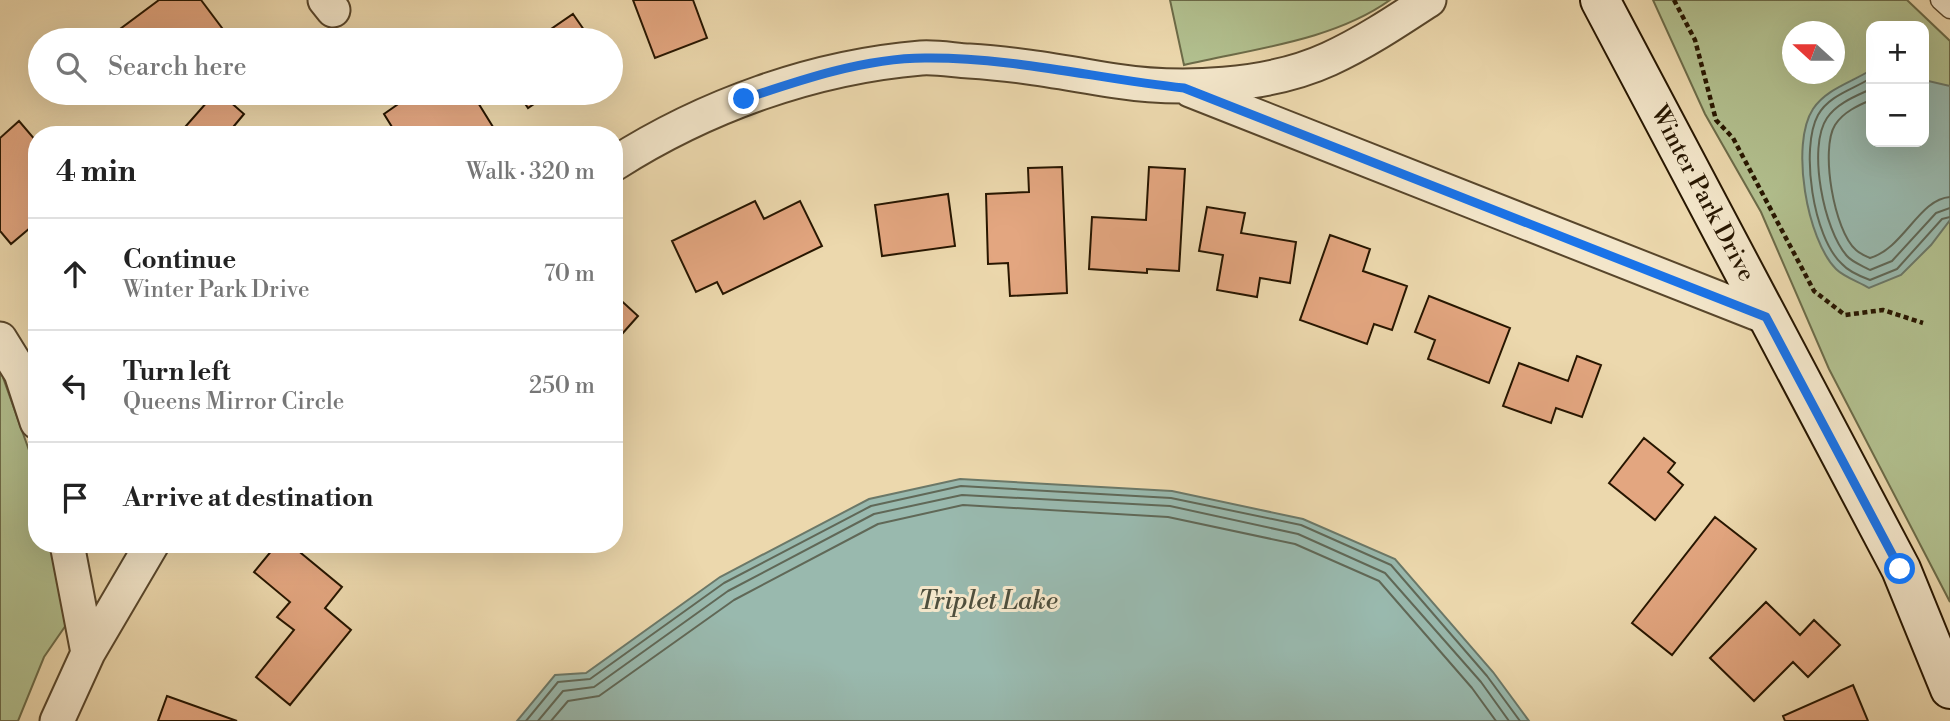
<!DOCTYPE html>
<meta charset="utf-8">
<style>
:root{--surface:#fff;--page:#f6f6f6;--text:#222;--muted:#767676;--line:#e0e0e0}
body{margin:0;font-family:"Libre Bodoni",serif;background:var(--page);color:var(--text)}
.controls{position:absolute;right:21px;top:21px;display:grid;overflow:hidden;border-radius:14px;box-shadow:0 7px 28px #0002}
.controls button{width:63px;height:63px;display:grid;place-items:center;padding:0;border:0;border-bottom:2px solid var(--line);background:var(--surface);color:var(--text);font:35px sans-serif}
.compass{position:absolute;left:1782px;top:21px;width:63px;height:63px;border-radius:50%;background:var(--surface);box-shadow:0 7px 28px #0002;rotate:291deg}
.stop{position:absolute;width:21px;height:21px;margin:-16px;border:5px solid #1a73e8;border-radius:50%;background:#fff}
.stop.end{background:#1a73e8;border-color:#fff;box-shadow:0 2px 7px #0008}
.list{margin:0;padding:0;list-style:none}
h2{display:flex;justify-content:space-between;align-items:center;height:91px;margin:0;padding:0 28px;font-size:30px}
h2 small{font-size:23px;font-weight:400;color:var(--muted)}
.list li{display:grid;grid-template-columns:46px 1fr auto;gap:21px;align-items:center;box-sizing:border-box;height:112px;padding:0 28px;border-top:2px solid var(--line)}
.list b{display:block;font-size:26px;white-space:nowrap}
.list p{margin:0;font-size:23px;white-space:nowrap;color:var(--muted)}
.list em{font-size:23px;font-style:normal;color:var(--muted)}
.icon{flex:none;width:38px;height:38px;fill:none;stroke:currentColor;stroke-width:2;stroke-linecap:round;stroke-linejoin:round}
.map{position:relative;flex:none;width:1950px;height:721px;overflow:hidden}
.search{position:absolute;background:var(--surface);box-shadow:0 7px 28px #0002;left:28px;top:28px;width:595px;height:77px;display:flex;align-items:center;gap:18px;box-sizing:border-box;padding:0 24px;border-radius:38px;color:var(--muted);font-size:26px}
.panel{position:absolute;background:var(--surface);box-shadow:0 7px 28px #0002;left:28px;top:126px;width:595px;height:427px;border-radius:28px}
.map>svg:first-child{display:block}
</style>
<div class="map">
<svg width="1950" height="721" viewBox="0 0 1950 721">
<rect width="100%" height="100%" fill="#ecd8ad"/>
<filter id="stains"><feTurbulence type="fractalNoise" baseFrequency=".00286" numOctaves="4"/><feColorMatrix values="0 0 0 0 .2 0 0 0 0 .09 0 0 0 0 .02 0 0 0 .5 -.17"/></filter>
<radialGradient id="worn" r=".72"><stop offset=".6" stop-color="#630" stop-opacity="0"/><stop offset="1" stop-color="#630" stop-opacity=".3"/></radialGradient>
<!-- green -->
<path fill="#b2c08f" stroke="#6c6b48" stroke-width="2" fill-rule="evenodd" d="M1170,0H1390C1333,41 1251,49 1184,65Z
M1653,0H1907L1950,41V602L1829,369L1761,212L1705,114ZM1871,26H1924V142H1871ZM1792,32H1834V74H1792Z
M0,369L30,453L37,481V544H51L66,625L44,657L18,721H0Z"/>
<!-- water -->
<path fill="#99b9ae" stroke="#6b7868" stroke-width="2" d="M1871,70V142H1924V80L1950,86V220L1931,245L1901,275L1869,288C1859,282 1844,277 1836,269C1807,240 1790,144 1813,109C1826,89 1852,82 1871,70Z
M960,479L1172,491L1303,519L1395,559L1493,672L1529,721H517L555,675L586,673L720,577L869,499Z"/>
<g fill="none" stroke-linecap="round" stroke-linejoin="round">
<!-- shore -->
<path stroke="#606857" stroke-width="2" d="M1871,78C1854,89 1829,95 1818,115C1800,148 1813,238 1842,264C1848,271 1862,277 1870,280L1897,269L1942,219L1950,217
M1871,89C1856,96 1837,103 1827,118C1807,147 1824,231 1847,256C1852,262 1863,266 1870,270L1892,261L1936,213L1950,208
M1871,100C1859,105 1843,112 1835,125C1820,149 1834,231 1856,250C1860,254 1866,256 1870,258C1904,248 1919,199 1950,197
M526,721L558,682L590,679L724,583L871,506L961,486L1171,498L1301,525L1391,565L1487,676L1520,721
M538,721L563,691L594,687L728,591L874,514L962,495L1170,506L1298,534L1385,573L1481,682L1509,721
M551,721L568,701L599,696L734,600L878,524L963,505L1168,517L1295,544L1379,581L1472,688L1496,721"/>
</g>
<!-- building -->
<path fill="#e3a680" stroke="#271600" stroke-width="2" d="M159,0H201L231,40H122L116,32Z
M633,0H693L707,38L655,58Z
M573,14L591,40H535Z
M215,93H220L244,114L229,132L232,135H178Z
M414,93H472L498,135H397L384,114Z
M518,93H550L528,108Z
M19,121L37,142V222L11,244L0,231V138Z
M1062,167L1067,293L1010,296L1008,263L988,264L986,194L1029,192L1028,168Z
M1149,167L1185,169L1179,271L1147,269V273L1089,269L1092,217L1146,220Z
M948,194L955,246L882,256L875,205Z
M755,201L764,219L800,201L822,246L723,294L717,282L696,292L672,241Z
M1207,207L1245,213L1241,233L1296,242L1290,283L1260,278L1257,297L1217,290L1223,255L1199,251Z
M1330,235L1370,249L1363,271L1407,286L1392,330L1374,324L1367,344L1300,320Z
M614,294L638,316L614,343Z
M1429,296L1510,328L1489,383L1428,359L1435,340L1415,332Z
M1577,356L1601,365L1582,417L1556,408L1551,423L1503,406L1519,363L1568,381Z
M1644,438L1675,463L1668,472L1683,485L1655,520L1609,483Z
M1715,517L1756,549L1672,655L1632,623Z
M277,544H290L342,587L325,608L351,630L290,705L256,677L294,630L277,617L290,602L254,572Z
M1766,602L1800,635L1814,620L1840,645L1808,677L1793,662L1754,701L1710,658Z
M1853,685L1868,721H1785L1783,716Z
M167,696L237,721H158Z"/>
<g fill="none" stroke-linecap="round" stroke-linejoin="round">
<defs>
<path id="lane" d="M1940,0L1950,9"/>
<path id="street" d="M325,0L333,10
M1190,90L1766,317
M614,164C705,106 813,67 921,58C937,57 953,60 969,61C1019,64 1066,73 1116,81C1181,91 1268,87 1329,59C1364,43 1397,21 1429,0
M0,339L21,373L37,422
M67,544L88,653
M57,721L88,653L152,544"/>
<g id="secondary">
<path id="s1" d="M1600,0L1901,569L1950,689"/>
</g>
</defs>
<!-- lane casing -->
<use href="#lane" stroke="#58462b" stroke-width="21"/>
<!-- street casing -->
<use href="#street" stroke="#58462b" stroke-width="37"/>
<!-- secondary casing -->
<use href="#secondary" stroke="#271600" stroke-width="42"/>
<!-- path -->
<path stroke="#271600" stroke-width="4.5" stroke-dasharray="5 3.5" stroke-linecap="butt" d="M1674,0L1695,40L1716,120L1733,138L1814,291L1845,315L1883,310L1923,323"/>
<!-- lane -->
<use href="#lane" stroke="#f3e6ca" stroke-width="18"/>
<!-- street -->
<use href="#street" stroke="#f3e6ca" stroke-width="33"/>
<!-- secondary -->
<use href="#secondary" stroke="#f3e6ca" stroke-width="38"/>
</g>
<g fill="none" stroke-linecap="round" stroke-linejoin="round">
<!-- route -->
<path stroke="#1a73e8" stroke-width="9" d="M744,99C800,80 865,58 925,58C1012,57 1098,79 1184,88L1766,317L1900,569"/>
</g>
<g text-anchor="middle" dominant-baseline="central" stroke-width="6" stroke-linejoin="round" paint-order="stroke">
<!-- street labels -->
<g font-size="24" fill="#271600" stroke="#f3e6ca">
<text stroke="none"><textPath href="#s1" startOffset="219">Winter Park Drive</textPath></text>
</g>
<!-- water labels -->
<g font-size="26" font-style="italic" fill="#4f4f3d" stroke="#f3e6ca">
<text x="988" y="601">Triplet Lake</text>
</g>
</g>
<rect width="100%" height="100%" filter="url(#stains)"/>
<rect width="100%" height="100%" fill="url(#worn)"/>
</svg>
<div class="controls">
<button>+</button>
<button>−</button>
</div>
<svg class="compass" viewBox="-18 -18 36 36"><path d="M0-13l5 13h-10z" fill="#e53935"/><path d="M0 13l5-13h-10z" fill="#767676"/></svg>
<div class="stop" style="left:1900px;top:569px"></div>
<div class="stop end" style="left:744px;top:99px"></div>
<div class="search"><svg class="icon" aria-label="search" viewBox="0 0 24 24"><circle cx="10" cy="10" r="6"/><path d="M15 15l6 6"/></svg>Search here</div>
<section class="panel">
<h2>4 min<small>Walk · 320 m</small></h2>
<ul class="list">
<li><svg class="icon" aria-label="ahead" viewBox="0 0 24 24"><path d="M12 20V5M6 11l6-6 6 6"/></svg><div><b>Continue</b><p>Winter Park Drive</p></div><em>70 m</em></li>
<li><svg class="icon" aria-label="left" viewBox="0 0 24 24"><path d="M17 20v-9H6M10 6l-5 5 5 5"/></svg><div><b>Turn left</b><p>Queens Mirror Circle</p></div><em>250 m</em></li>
<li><svg class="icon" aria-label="arrive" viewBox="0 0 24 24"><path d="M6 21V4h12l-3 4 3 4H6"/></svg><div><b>Arrive at destination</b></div></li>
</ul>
</section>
</div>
